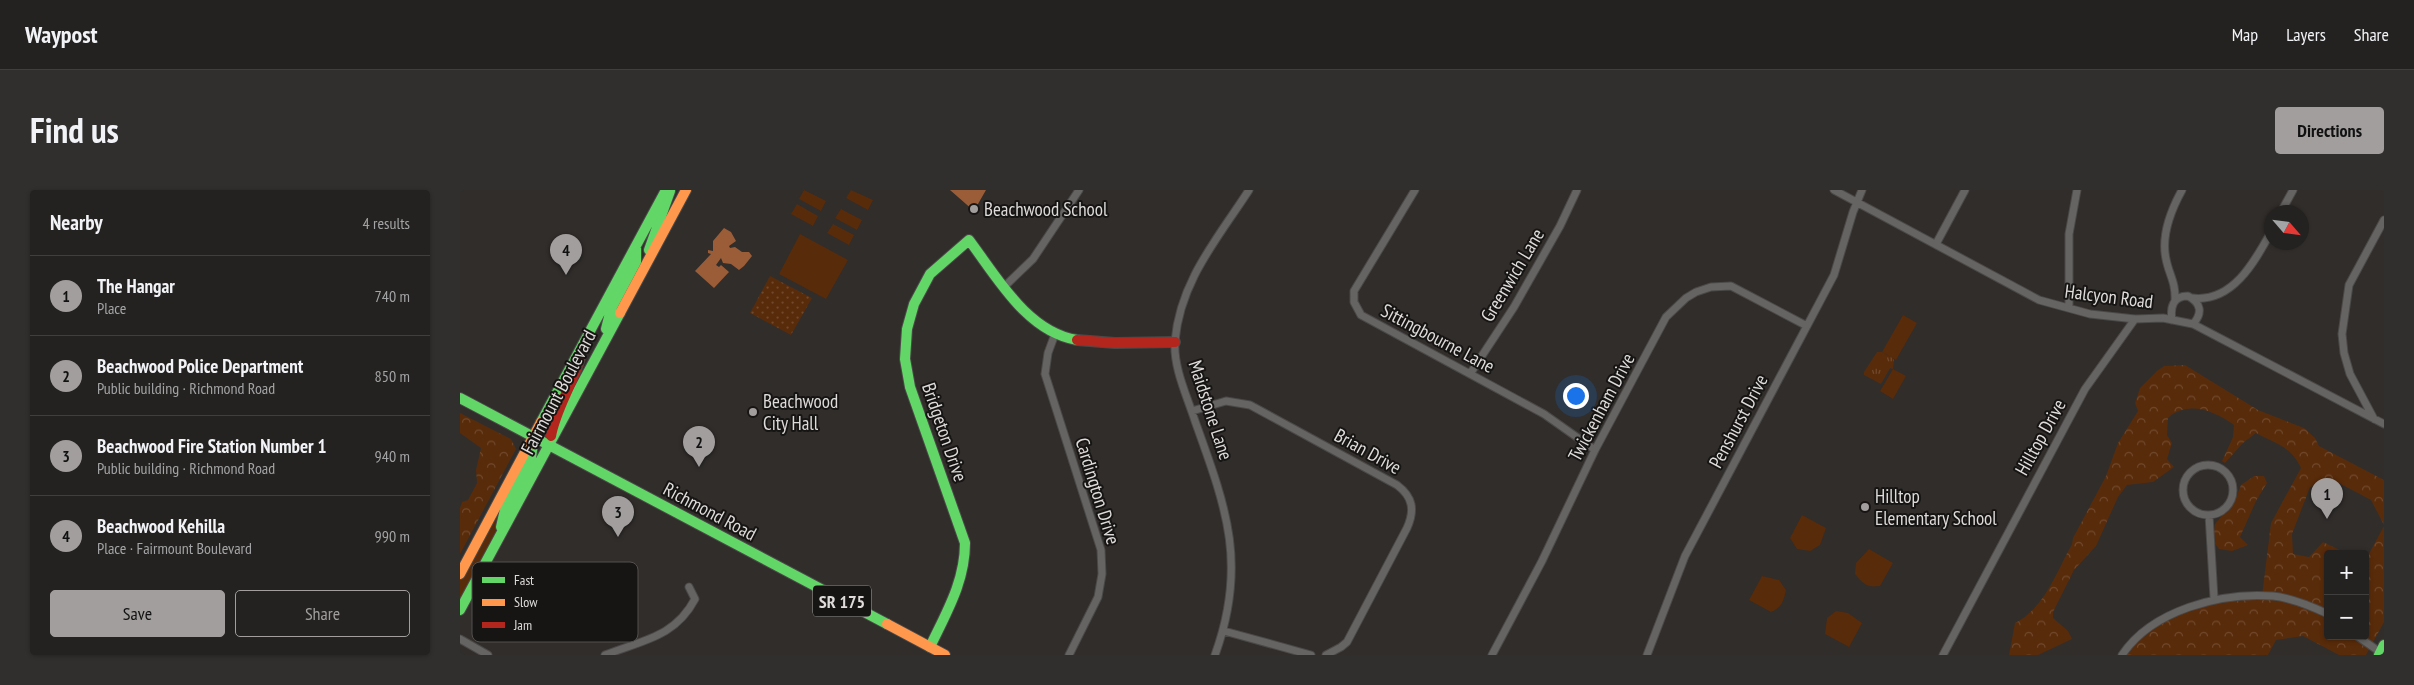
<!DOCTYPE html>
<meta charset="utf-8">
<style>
:root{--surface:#242220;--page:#302f2d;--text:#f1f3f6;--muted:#a3a4a5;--line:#413f3e;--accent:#a19e9d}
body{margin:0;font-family:"PT Sans Narrow",sans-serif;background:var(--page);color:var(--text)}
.controls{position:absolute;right:15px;bottom:15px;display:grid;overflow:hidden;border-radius:5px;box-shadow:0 1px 4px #0004}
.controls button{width:45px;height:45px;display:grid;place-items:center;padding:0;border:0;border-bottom:1px solid var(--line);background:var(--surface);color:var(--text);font:25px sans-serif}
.compass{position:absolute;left:1804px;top:15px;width:45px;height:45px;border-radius:50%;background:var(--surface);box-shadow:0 1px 4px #0004;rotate:118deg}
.you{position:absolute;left:1115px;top:205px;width:18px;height:18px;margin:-12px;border:4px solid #fff;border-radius:50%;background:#1a73e8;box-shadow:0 0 0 8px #1a73e833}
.badge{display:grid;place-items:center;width:32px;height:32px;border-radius:50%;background:var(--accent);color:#111;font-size:16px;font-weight:700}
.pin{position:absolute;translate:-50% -41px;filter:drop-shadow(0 1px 2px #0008)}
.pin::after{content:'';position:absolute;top:26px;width:18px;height:15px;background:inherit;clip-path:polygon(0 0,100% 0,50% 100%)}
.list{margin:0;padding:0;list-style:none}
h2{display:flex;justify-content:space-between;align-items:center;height:65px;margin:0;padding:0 20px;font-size:21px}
h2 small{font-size:16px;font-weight:400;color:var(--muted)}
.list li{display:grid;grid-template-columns:32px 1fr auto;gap:15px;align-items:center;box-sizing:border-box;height:80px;padding:0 20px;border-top:1px solid var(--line)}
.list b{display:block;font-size:19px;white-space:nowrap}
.list p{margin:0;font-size:16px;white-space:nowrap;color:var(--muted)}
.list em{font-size:16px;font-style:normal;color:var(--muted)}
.actions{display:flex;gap:10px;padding:15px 20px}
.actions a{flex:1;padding:11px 0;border:1px solid var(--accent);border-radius:5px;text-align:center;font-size:18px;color:var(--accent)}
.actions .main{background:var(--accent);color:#111}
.map{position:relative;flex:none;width:1924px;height:465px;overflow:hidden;border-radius:5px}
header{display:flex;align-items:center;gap:30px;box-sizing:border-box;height:70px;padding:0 25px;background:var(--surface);border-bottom:1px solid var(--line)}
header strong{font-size:24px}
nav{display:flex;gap:28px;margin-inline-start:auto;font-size:18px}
.intro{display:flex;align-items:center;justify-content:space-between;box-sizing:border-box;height:120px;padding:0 30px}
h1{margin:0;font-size:35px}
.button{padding:12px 22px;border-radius:5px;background:var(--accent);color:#111;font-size:18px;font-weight:700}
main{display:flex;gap:30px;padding:0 30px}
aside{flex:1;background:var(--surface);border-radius:5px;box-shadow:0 1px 4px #0004}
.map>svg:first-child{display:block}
</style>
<header>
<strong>Waypost</strong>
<nav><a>Map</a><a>Layers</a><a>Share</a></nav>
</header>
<div class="intro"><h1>Find us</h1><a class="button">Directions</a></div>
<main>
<aside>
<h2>Nearby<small>4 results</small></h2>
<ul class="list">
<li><span class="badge">1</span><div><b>The Hangar</b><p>Place</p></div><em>740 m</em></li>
<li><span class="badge">2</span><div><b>Beachwood Police Department</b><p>Public building · Richmond Road</p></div><em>850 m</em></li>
<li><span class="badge">3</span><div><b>Beachwood Fire Station Number 1</b><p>Public building · Richmond Road</p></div><em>940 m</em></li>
<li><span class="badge">4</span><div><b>Beachwood Kehilla</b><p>Place · Fairmount Boulevard</p></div><em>990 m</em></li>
</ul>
<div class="actions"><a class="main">Save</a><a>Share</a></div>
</aside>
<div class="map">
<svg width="1924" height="465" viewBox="0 0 1924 465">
<defs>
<pattern id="forest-crowns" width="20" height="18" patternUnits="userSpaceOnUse" patternTransform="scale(1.25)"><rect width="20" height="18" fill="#582b0a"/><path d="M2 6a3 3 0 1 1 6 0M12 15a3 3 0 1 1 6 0" fill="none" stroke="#70492d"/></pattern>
<pattern id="park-tufts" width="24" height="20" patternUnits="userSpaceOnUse" patternTransform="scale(1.25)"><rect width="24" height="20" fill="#582b0a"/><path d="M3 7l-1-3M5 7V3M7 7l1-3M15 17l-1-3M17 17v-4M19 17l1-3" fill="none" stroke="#70492d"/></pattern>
<pattern id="garden-dots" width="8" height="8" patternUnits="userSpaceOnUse" patternTransform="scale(1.25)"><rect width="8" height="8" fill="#582b0a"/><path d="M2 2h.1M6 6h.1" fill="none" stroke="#70492d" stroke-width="1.8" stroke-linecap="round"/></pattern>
</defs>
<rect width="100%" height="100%" fill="#302d2b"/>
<!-- grass -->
<path fill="#582b0a" d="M344,0L366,11L361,21L339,9Z
M391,0L413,10L408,20L386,8Z
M337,14L358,26L353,36L331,24Z
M381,19L402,30L397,40L375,28Z
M373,34L394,45L389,55L367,43Z
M340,44L388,70L366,109L319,84Z
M1443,125L1457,133L1436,170L1422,162Z
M1433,179L1446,186L1433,209L1420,201Z
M41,313L44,315L35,346L0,412V389Z
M1342,325L1366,338L1360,355L1350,361L1337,359L1330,348Z
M1409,359L1433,373L1420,396C1407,398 1403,394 1395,384L1396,373Z
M1302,386L1319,390L1326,400C1324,411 1321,418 1311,422L1289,410Z
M1376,421L1388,423L1402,433L1389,457L1365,444L1367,428Z"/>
<!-- forest -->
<path fill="url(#forest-crowns)" d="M1725,175L1798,220L1844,238L1855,248L1859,256L1924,290V335L1911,310L1875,291L1850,297L1832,344L1833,364L1849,367L1863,352L1888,364H1868V446H1905V371L1924,336V432L1906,465H1879L1843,446L1816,450L1808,465H1662L1700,430L1754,408L1802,406L1811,333L1841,278C1831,256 1816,254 1796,243L1783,253L1765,273L1762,271L1773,247L1774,235C1754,221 1728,210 1708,228L1707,245L1712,253L1707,269L1714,277L1693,292L1667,295L1658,307L1636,356L1614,380L1593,422V428L1608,441L1612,449L1578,465H1549L1555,433C1584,419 1597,381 1612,354L1613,348L1646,286L1658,253L1678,221L1675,213L1680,198L1697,181L1704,176Z
M0,223L51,249L56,259L0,364V318L2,312L8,310L17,293L16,280L21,258L0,243Z
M1794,286H1804L1807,293L1796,311L1780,347L1788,355L1772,361L1759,359L1753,351L1755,334L1775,310L1781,295Z"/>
<!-- park -->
<path fill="url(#park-tufts)" d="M1417,162H1422L1434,169L1433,179L1430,178L1421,194L1404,185V182Z"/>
<!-- garden -->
<path fill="url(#garden-dots)" d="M310,86L352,108L331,145L290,123Z"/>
<!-- water -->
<path fill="#9a5d38" d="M490,0H526L514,21Z
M264,38L271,42L276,51L269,56L270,58L275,57L282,62H289L292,66L284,76L279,80L271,74L263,73L261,68L256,75L259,77L261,75L269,82L254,98L235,81L251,64L248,63V60L253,61V51Z"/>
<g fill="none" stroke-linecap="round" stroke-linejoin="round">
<defs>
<path id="street" d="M955,0L894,101V112L901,125L1084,224L1135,260
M1374,0L1579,110L1630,124L1675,129L1703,128L1733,134L1924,234
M1821,22L1833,0
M1476,54L1505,0
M546,95L573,69L619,0
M1732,108C1773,113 1795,71 1812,40
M1715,111C1716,92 1709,85 1706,69C1701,46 1711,20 1722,0
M1609,118V44L1617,0
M1712,130C1710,117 1713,106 1728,106C1741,113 1743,123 1733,134
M595,144L588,163L585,184L641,360L642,384L638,407L609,465
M1010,184L1054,117L1100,36L1117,0
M732,221L766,211L790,215L937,295C953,307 955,320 947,338L887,452L881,457L866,465
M1914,229L1890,184L1884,163L1882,144L1889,95L1924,30
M1723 300a25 25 0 1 1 50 0a25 25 0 1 1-50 0Z
M1749,325L1754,408
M764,441L851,465
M1897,446L1920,462
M0,449L28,465
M145,465C183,450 215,447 235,409L229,397
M755,465C788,374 766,317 735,231C727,206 713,177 715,151C720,91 758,48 789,0
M1032,465L1082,371L1135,260L1206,127L1226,108L1236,102L1251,97L1271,96L1347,136
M1187,465L1225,366L1374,85L1393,22L1402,0
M1483,465L1625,199L1675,129
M1662,465C1692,420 1761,402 1813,406C1832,408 1851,416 1868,424"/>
<path id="fast" d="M189,60L210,1
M146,139L151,119L176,72V58
M0,208L427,434
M81,232L206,0
M41,337L46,315L71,268L73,253
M0,420L160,123
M470,457C486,423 505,392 505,353L450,197L445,169L447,139L454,114L470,84L509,50C537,87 567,142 617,150
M1919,465L1924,455"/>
<path id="slow" d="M160,123L226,0
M0,384L81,232
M427,434L485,465"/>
<path id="jam" d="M617,150L655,153L715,152
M91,246C96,218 113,195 120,167"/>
</defs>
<!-- street casing -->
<use href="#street" stroke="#4b4948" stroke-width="9"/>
<!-- fast casing -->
<use href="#fast" stroke="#4b4948" stroke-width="12"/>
<!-- slow casing -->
<use href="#slow" stroke="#4b4948" stroke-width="12"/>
<!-- jam casing -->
<use href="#jam" stroke="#4b4948" stroke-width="12"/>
<!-- street -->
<use href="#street" stroke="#666463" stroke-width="7"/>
<!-- fast -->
<use href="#fast" stroke="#63d668" stroke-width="10"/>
<!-- slow -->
<use href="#slow" stroke="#ff974d" stroke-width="10"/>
<!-- jam -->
<use href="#jam" stroke="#b3261e" stroke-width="10"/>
</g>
<!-- markers -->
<g fill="#a19e9d" stroke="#171514" stroke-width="2">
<circle cx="514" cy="19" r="5"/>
<circle cx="293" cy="222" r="5"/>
<circle cx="1405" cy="317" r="5"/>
</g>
<g text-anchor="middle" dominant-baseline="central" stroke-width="4" stroke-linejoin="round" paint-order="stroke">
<!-- shield labels -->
<rect fill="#171514" stroke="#a2a09f" stroke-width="1" x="353" y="395.5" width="58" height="31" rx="4"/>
<g font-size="18" font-weight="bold" fill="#dedbda">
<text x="382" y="411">SR 175</text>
</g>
<!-- poi labels -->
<g font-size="19" fill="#dedbda" stroke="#171514" text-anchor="start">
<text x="524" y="19">Beachwood School</text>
<text x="303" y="211">Beachwood<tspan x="303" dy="22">City Hall</tspan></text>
<text x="1415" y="306">Hilltop<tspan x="1415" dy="22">Elementary School</tspan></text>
</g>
<!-- street labels -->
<g font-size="19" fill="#dedbda" stroke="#171514">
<text transform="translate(1052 85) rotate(-59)">Greenwich Lane</text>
<text transform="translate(1649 106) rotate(7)">Halcyon Road</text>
<text transform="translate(978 148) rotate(28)">Sittingbourne Lane</text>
<text transform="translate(98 202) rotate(-62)">Fairmount Boulevard</text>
<text transform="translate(1141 217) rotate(-62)">Twickenham Drive</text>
<text transform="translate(751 220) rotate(72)">Maidstone Lane</text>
<text transform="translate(1278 231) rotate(-62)">Penshurst Drive</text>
<text transform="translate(485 242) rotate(71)">Bridgeton Drive</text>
<text transform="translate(1580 247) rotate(-61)">Hilltop Drive</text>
<text transform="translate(908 261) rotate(29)">Brian Drive</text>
<text transform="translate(638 301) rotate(73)">Cardington Drive</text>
<text transform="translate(250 321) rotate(28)">Richmond Road</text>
</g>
</g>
<!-- legend -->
<rect x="12" y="372" width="166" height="80" rx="8" fill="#171514" stroke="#53504f" stroke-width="1"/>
<rect x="22" y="387" width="23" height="6" fill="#63d668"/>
<rect x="22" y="409" width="23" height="7" fill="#ff974d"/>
<rect x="22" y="432" width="23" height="6" fill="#b3261e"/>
<g font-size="14" fill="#dedbda">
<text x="54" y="395">Fast</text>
<text x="54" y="417">Slow</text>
<text x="54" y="440">Jam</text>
</g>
</svg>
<div class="controls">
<button>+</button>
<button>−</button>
</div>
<svg class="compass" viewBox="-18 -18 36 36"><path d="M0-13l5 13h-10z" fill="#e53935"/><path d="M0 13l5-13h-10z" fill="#a3a4a5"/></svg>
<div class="you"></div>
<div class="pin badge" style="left:1867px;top:329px">1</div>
<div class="pin badge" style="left:239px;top:277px">2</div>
<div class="pin badge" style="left:158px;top:347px">3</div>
<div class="pin badge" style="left:106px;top:85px">4</div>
</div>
</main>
